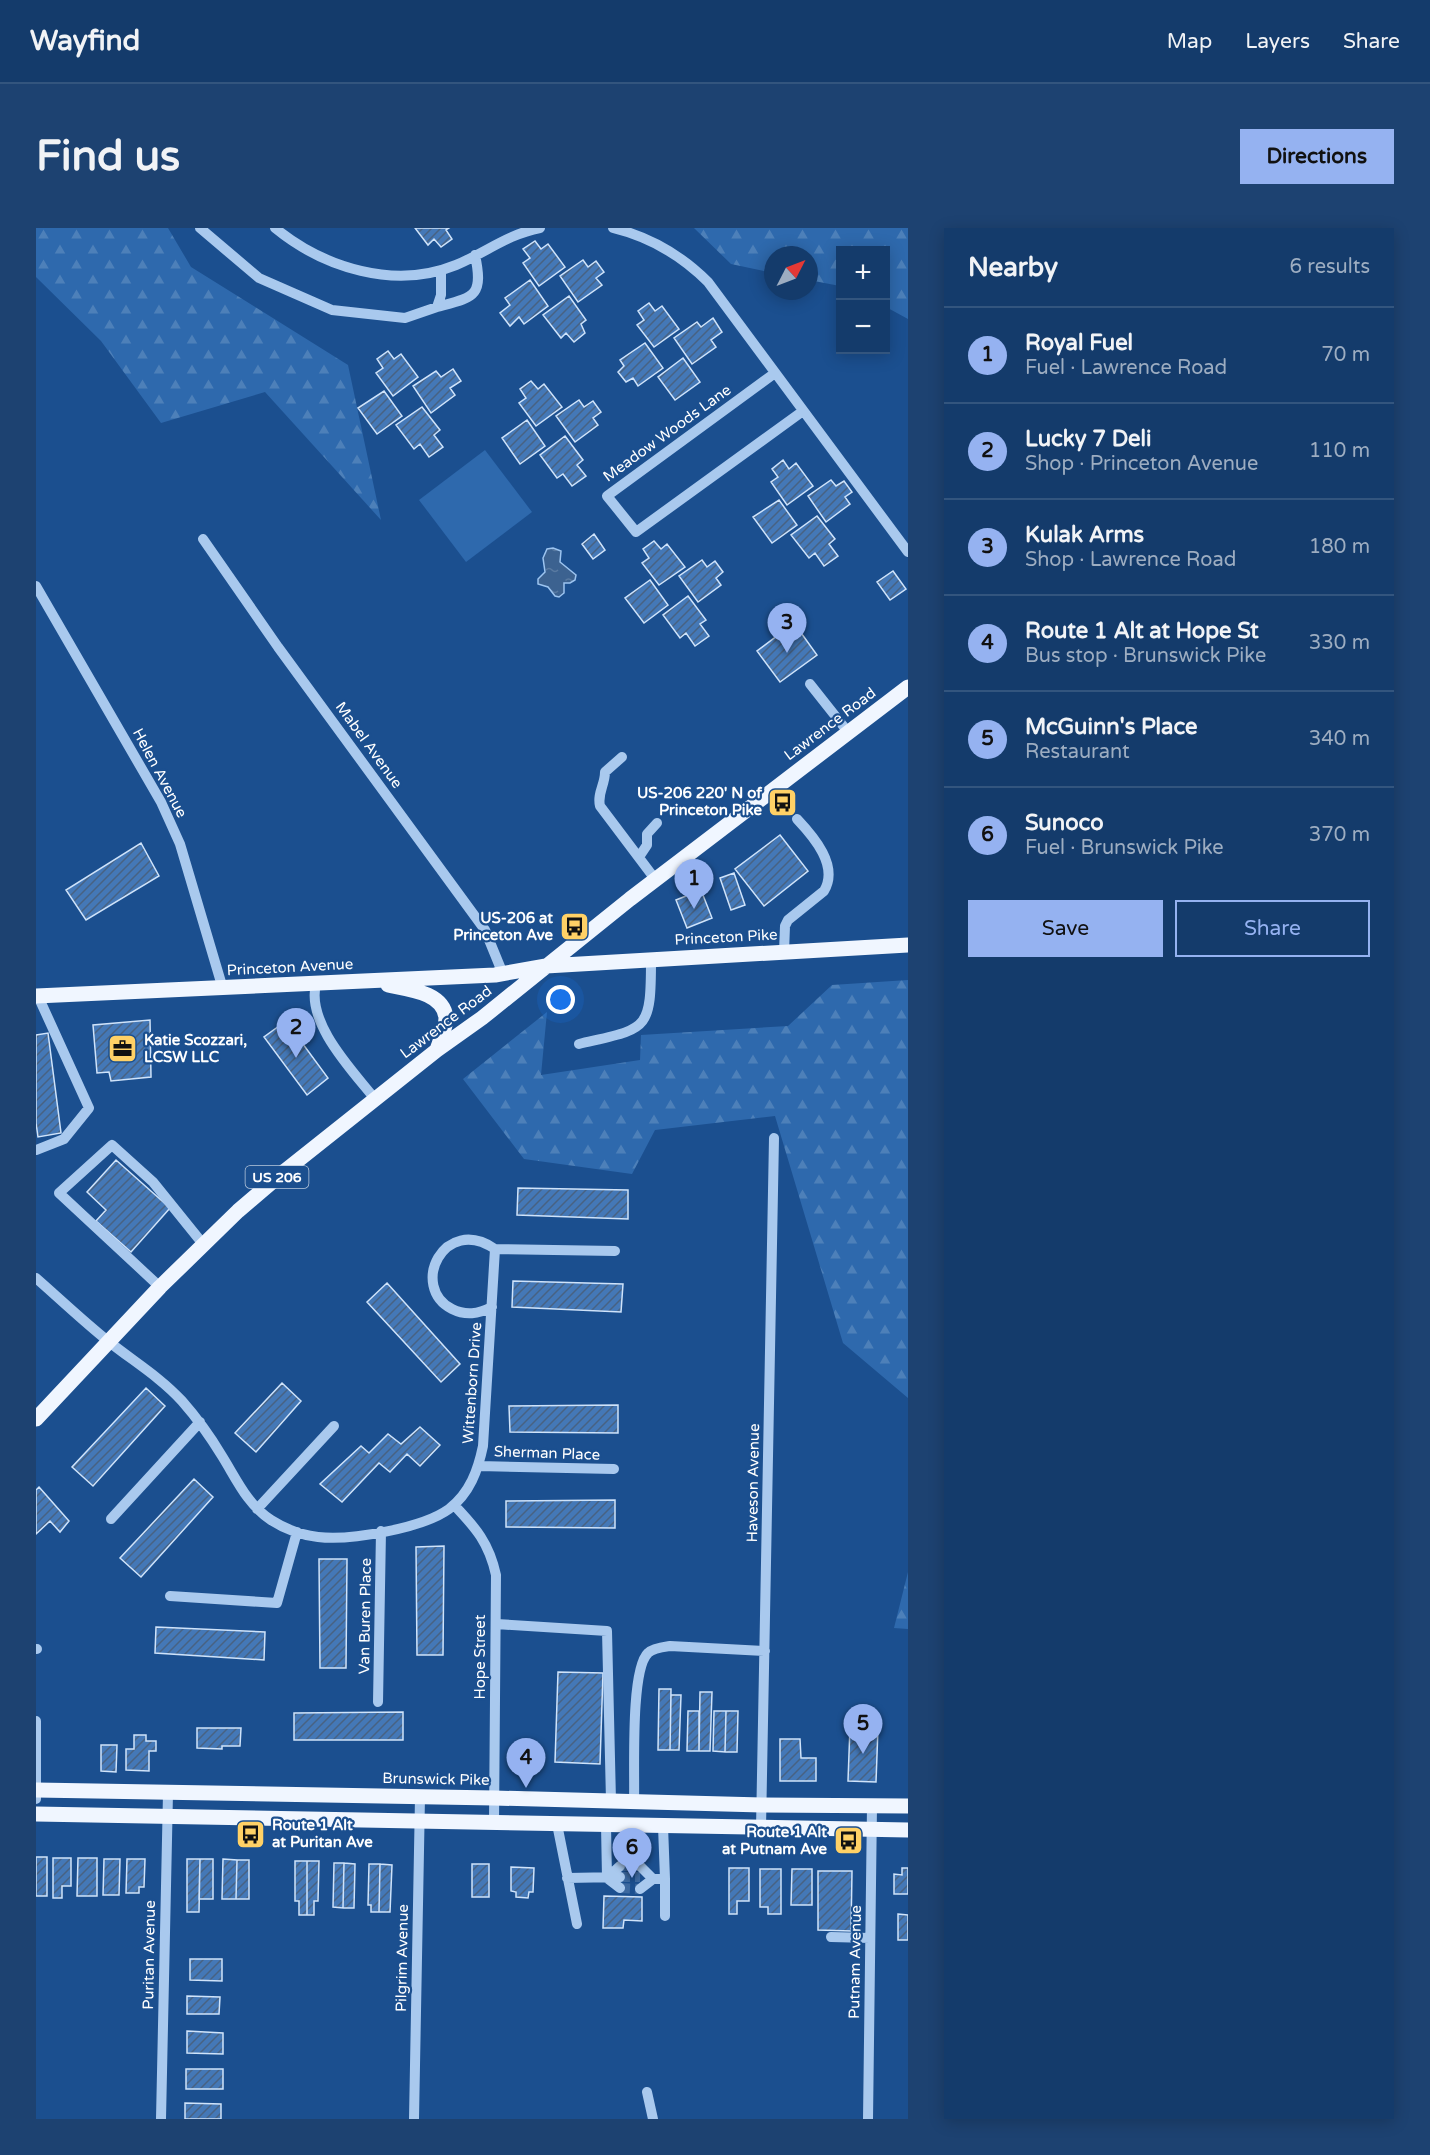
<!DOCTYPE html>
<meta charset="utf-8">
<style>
:root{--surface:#143b6b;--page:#1d4271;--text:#f1f3f6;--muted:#9dadc1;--line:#33557e;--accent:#95b2f1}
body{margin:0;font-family:"Varela Round",sans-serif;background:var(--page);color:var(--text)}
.controls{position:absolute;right:18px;top:18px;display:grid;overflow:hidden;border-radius:0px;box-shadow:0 3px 15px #0003}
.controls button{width:54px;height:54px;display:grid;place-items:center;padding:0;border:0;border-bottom:2px solid var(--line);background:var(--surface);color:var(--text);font:30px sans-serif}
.compass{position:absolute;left:728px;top:18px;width:54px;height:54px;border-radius:50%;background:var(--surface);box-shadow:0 3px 15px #0003;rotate:48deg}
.you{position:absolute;left:525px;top:772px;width:21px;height:21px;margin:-15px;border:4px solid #fff;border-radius:50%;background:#1a73e8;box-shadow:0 0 0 9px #1a73e833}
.badge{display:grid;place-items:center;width:39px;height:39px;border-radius:50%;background:var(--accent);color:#111;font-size:20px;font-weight:700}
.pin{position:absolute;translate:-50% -50px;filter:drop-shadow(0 2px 3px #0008)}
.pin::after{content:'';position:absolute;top:32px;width:21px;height:18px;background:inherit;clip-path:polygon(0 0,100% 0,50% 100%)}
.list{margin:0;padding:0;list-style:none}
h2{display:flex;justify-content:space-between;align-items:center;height:78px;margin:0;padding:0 24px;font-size:26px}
h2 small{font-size:20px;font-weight:400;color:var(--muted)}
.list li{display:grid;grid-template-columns:39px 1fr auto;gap:18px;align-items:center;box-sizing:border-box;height:96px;padding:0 24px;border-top:2px solid var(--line)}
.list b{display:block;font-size:22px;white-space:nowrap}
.list p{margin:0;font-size:20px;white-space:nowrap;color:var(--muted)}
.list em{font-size:20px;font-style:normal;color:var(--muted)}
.actions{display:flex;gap:12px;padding:18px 24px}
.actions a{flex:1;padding:14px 0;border:2px solid var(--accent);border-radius:0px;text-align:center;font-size:21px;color:var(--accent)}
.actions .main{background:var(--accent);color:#111}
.map{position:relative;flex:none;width:872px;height:1891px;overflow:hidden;border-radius:0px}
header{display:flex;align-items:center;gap:36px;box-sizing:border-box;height:84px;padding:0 30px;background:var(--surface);border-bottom:2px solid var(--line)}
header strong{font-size:28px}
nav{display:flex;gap:33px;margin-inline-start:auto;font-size:21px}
.intro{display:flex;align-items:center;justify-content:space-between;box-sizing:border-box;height:144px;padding:0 36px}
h1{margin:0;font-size:42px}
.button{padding:15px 27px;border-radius:0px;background:var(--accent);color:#111;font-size:21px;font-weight:700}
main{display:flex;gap:36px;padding:0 36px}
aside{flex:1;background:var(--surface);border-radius:0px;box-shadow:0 3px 15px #0003}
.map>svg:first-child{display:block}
</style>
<header>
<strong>Wayfind</strong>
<nav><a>Map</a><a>Layers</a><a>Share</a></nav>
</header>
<div class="intro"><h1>Find us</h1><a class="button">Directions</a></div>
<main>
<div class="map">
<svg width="872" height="1891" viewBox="0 0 872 1891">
<defs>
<pattern id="forest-firs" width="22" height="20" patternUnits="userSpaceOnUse" patternTransform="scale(1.5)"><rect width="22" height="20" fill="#2e69ad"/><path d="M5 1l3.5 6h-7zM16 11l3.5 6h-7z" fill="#4d80b9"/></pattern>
<pattern id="water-ripples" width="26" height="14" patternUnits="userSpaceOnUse" patternTransform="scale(1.5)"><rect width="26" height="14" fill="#3c6290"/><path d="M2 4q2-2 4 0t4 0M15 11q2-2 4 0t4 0" fill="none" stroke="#597aa1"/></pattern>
<pattern id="building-hatch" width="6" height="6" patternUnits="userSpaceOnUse" patternTransform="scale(1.5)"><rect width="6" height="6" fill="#4478b7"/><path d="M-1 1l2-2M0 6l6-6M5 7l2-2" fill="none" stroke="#486282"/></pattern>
</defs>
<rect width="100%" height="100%" fill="#1b4f8f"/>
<!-- forest -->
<path fill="url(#forest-firs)" d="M0,0H132L155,39L312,137L345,292L229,164L125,195L65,113L0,49Z
M658,0H872V91L850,79V22H804V58L773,52V27H737V45L695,36Z
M872,752V1170L807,1115L739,888L619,902L596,946L488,931L427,851L511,784L505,847L604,832L605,807L752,798L796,757Z
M872,1344V1401L858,1400Z"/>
<!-- park -->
<path fill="#2e69ad" d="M449,222L496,284L430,334L383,272Z"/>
<!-- water -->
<path fill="url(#water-ripples)" stroke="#9cc4f0" stroke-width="1.5" d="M517,320L525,323L524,334L540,347L539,352L534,355H528V365L523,369L519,368L512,359L502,356V351L509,344L507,330L511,321Z"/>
<!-- building -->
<path fill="url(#building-hatch)" stroke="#cfe3fa" stroke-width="1.5" d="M379,0H413L410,2L416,11L405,19L398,11L392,17Z
M499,13L505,21L512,16L529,39L503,58L487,35L494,30L487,21Z
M547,32L552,39L560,33L568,44L560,50L566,57L542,74L524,48Z
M494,52L512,78L488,96L483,89L474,98L464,85L474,77L469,70Z
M533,68L550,92L545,96L549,105L538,114L530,105L525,110L507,87Z
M613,75L619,83L626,78L643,101L618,119L601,97L608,92L602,83Z
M677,90L686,104L675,112L680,119L656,136L638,110L661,94L665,99Z
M609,115L627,140L602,158L597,150L590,154L582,144L588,138L584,132Z
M352,123L358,131L365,126L382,149L357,168L340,145L347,140L341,131Z
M647,130L664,154L639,172L622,149Z
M417,141L425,153L414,160L419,167L395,185L377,158L400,143L405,149Z
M495,153L502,161L508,156L526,179L500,198L483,175L490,170L484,161Z
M348,163L366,188L341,206L322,180Z
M543,172L548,179L557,173L565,184L557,190L562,197L539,214L520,188Z
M386,179L404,202L398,207L407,219L393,229L384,216L378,221L360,197Z
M491,192L509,218L484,236L466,210Z
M529,208L547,232L541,237L550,248L536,258L527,246L521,250L504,227Z
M747,232L753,241L760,235L777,258L751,277L735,254L742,249L736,241Z
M795,252L800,258L808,253L816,264L809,269L814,276L790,294L772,268Z
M743,272L761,297L736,315L717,289Z
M781,288L799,311L793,316L802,328L788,338L779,325L773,330L755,307Z
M558,306L569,322L557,331L546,316Z
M618,313L625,321L631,316L649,339L623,357L606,335L613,330L607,321Z
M666,332L671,339L679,333L687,344L680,350L685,357L662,374L643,348Z
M857,343L870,361L854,372L841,354Z
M614,352L632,377L608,395L589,370Z
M652,368L670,392L664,396L673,408L659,418L650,405L644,410L627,387Z
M758,395L781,427L744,454L721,423Z
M744,607L772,643L728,678L699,641Z
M105,615L123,648L50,692L30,662Z
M698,645L709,677L695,682L684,650Z
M665,662L676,690L651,700L640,672Z
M114,792L115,849L75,853L73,844L61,845L57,797Z
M250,793L292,850L271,867L228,809Z
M12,805L25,905L2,909L0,895V807Z
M80,932L134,980L95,1024L60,993L70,982L51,964Z
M482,960L592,962V991L481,987Z
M477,1053L587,1056L585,1084L476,1079Z
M351,1055L424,1136L405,1154L331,1074Z
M246,1155L265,1173L220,1224L199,1205Z
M110,1160L129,1178L57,1258L36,1239Z
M582,1177V1205L474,1204L473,1178Z
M384,1199L404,1217L384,1238L371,1226L354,1244L343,1235L306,1274L284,1256L325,1218L333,1225L352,1206L365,1216Z
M158,1251L177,1269L105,1349L84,1330Z
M3,1259L33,1293L24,1304L14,1293L0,1306V1262Z
M579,1272V1300L470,1299V1273Z
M408,1318L407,1427H381L380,1319Z
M283,1331H311L310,1440H284Z
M120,1399L229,1404L228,1432L119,1425Z
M522,1444L567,1445L564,1536L519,1534Z
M623,1461H635L634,1522H622Z
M664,1464H676L674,1523H663Z
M635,1467H645L643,1522H634Z
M652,1483H663V1523H651Z
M678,1483H690L689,1524L677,1523Z
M690,1483H702L701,1524H689Z
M367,1484V1512H258V1485Z
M814,1499L842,1500L840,1554L812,1553Z
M161,1500H205L204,1518H186V1521L161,1520Z
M98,1507H110V1513H120V1523H113V1543L90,1542V1521H98Z
M744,1511H764L765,1530H780V1553H744Z
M65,1517H81L80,1544L65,1543Z
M0,1629H11V1668H0Z
M17,1630H35V1658H26V1670H17Z
M42,1630H61V1668H41Z
M68,1631H84L83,1667H67Z
M91,1631H109L108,1659H103V1665H90Z
M151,1631H164L163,1684H151Z
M164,1631H177V1671H163Z
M187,1631L201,1632L200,1671H186Z
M201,1632H213V1671H200Z
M259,1633H271V1687H263V1673H259Z
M271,1633H283L282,1673H278V1687H271Z
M298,1635H308L307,1680L297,1679Z
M308,1635L319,1636L318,1680H307Z
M333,1636H344L343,1684H335V1677H332Z
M344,1636L356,1637L354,1684H343Z
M436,1636H453V1669H436Z
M475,1639L498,1640L497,1664H493L492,1670L480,1669V1664L475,1663Z
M693,1640H713V1673H701V1686H693Z
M866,1640H872V1666H858V1646L866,1647Z
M724,1641H745V1686H732V1679H724Z
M756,1641H776V1677H755Z
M782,1643H816L815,1703L782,1702Z
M568,1668L606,1669V1693L588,1692L587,1700H567Z
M862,1686L872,1687V1712H862Z
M154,1731H186V1753L154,1752Z
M151,1768L184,1769L183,1786H151Z
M151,1803L187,1805V1826L151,1825Z
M150,1841H187V1861H150Z
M149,1875L185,1876V1891H149Z"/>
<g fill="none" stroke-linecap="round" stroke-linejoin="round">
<!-- minor-tunnel -->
<path stroke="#3d69a0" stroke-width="10" stroke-dasharray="10 5" stroke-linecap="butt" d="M584,1638H604
M584,1649H604
M584,1660L604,1661"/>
<!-- minor -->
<path stroke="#a9c9ee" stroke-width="10" d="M164,0L223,50L296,82L369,90L401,79L405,67V42
M239,0C288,40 359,62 420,37C449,25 472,6 504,0
M577,0C614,9 645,27 672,54L872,324
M401,79C438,69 448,69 439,27
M739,145L571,268L600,304L767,183
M167,311L242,419L449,702L467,746
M0,358L125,574L144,616L187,761
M774,456L812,504
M586,529L569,544C569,557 561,565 564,578L619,651
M603,629L611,617V606L621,595
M748,724L749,698L752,692L788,663C803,638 778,609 761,591
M280,756C270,795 316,842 339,871
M543,816C611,800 615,805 615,732
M0,922L28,911L53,880L2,768
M459,1021L579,1023
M0,1050C24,1071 47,1093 72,1113C97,1133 124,1149 146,1173C161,1190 174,1208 186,1228C201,1252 211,1276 235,1292C249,1301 266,1307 282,1309C314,1313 387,1300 413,1281C434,1265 442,1242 447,1218L459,1021
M124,1059L23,965L76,917L117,954L167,1016
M456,1079C442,1086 430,1088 416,1081C373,1059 408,986 459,1021
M443,1238L578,1241
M418,1277C440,1300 453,1315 460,1347L458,1594
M221,1281L298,1198
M75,1291L164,1194
M134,1368L241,1375L261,1304
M460,1396L571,1403L575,1573
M0,1421H1
M342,1474L345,1303
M0,1493V1571
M598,1574C599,1546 594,1442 612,1425C617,1420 627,1419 634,1418L729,1423
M521,1596L541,1696
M570,1597L571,1650L584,1660
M725,1600L738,910
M604,1638L617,1651
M531,1650L584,1649
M571,1650L584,1638
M629,1651V1688
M604,1661L617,1651H629L627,1598
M795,1709L834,1710
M611,1864L617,1891
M125,1891L132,1565
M378,1891L384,1569
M832,1891L836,1578"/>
<!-- major -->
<path stroke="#f0f6ff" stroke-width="15" d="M352,757C371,761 408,764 410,790C410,800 404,812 401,822
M0,768L459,747L510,738L872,717
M0,1191L124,1059L202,983L250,942L401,822L446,790L594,671L872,459
M0,1562L458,1570L726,1577L872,1578
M0,1586L872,1602"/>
</g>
<!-- icons -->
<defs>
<symbol id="bus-square" viewBox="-11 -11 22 22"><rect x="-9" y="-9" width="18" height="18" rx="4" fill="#ffd166" stroke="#1b4f8f"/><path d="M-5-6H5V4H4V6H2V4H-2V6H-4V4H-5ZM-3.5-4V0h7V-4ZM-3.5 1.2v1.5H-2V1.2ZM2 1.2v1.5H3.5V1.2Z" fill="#111"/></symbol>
<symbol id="office-square" viewBox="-11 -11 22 22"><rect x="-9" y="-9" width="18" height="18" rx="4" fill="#ffd166" stroke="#1b4f8f"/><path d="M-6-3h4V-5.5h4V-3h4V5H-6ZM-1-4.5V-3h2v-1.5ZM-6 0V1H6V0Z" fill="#111"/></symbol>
</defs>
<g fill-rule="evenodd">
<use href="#bus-square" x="730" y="558" width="33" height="33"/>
<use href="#bus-square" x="522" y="682" width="33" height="33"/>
<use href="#office-square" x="70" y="804" width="33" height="33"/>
<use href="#bus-square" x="198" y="1590" width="33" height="33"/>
<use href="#bus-square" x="796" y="1596" width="33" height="33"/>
</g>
<g text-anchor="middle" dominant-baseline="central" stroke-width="4.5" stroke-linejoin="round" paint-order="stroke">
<!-- shield labels -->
<rect fill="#1b4f8f" stroke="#bbcadd" stroke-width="1.5" x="209.5" y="938" width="63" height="22" rx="4.5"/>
<g font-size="14" font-weight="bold" fill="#fff">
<text x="241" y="949">US 206</text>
</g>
<!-- street labels -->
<g font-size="15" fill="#fff" stroke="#1b4f8f">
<text transform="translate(631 205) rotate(-36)">Meadow Woods Lane</text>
<text transform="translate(794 496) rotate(-37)">Lawrence Road</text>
<text transform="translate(333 517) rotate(54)">Mabel Avenue</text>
<text transform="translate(124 545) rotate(62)">Helen Avenue</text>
<text transform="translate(690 709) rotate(-3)">Princeton Pike</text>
<text transform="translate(254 739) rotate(-3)">Princeton Avenue</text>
<text transform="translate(410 794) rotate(-37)">Lawrence Road</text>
<text transform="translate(436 1155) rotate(-86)">Wittenborn Drive</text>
<text transform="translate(511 1225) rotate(2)">Sherman Place</text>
<text transform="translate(717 1255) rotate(-89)">Haveson Avenue</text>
<text transform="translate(329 1388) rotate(-89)">Van Buren Place</text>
<text transform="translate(444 1429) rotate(-90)">Hope Street</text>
<text transform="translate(400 1551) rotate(1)">Brunswick Pike</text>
<text transform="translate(113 1727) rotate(-89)">Puritan Avenue</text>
<text transform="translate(366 1730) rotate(-89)">Pilgrim Avenue</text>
<text transform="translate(819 1734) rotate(-89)">Putnam Avenue</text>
</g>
<!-- poi labels -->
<g font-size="15" font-weight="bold" fill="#fff" stroke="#1b4f8f" text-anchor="end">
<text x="726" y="565">US-206 220' N of<tspan x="726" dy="17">Princeton Pike</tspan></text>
<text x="517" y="690">US-206 at<tspan x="517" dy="17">Princeton Ave</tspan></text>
<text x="108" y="812" text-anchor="start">Katie Scozzari,<tspan x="108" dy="17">LCSW LLC</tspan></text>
<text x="236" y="1597" text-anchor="start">Route 1 Alt<tspan x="236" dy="17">at Puritan Ave</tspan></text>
<text x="791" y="1604">Route 1 Alt<tspan x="791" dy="17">at Putnam Ave</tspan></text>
</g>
</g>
</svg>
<div class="controls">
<button>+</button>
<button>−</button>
</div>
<svg class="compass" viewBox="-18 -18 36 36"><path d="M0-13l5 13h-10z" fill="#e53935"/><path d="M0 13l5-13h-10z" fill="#9dadc1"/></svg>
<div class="you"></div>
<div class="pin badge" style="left:658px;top:681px">1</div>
<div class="pin badge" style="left:260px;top:830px">2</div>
<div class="pin badge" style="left:751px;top:425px">3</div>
<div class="pin badge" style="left:490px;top:1560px">4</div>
<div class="pin badge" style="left:827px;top:1526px">5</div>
<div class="pin badge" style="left:596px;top:1650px">6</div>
</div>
<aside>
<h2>Nearby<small>6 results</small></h2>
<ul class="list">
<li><span class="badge">1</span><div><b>Royal Fuel</b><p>Fuel · Lawrence Road</p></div><em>70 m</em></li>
<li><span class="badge">2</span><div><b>Lucky 7 Deli</b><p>Shop · Princeton Avenue</p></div><em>110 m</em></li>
<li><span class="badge">3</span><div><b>Kulak Arms</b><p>Shop · Lawrence Road</p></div><em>180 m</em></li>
<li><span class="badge">4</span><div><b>Route 1 Alt at Hope St</b><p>Bus stop · Brunswick Pike</p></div><em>330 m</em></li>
<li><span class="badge">5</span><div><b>McGuinn's Place</b><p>Restaurant</p></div><em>340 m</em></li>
<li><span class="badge">6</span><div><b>Sunoco</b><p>Fuel · Brunswick Pike</p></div><em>370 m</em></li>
</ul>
<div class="actions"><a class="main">Save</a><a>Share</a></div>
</aside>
</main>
